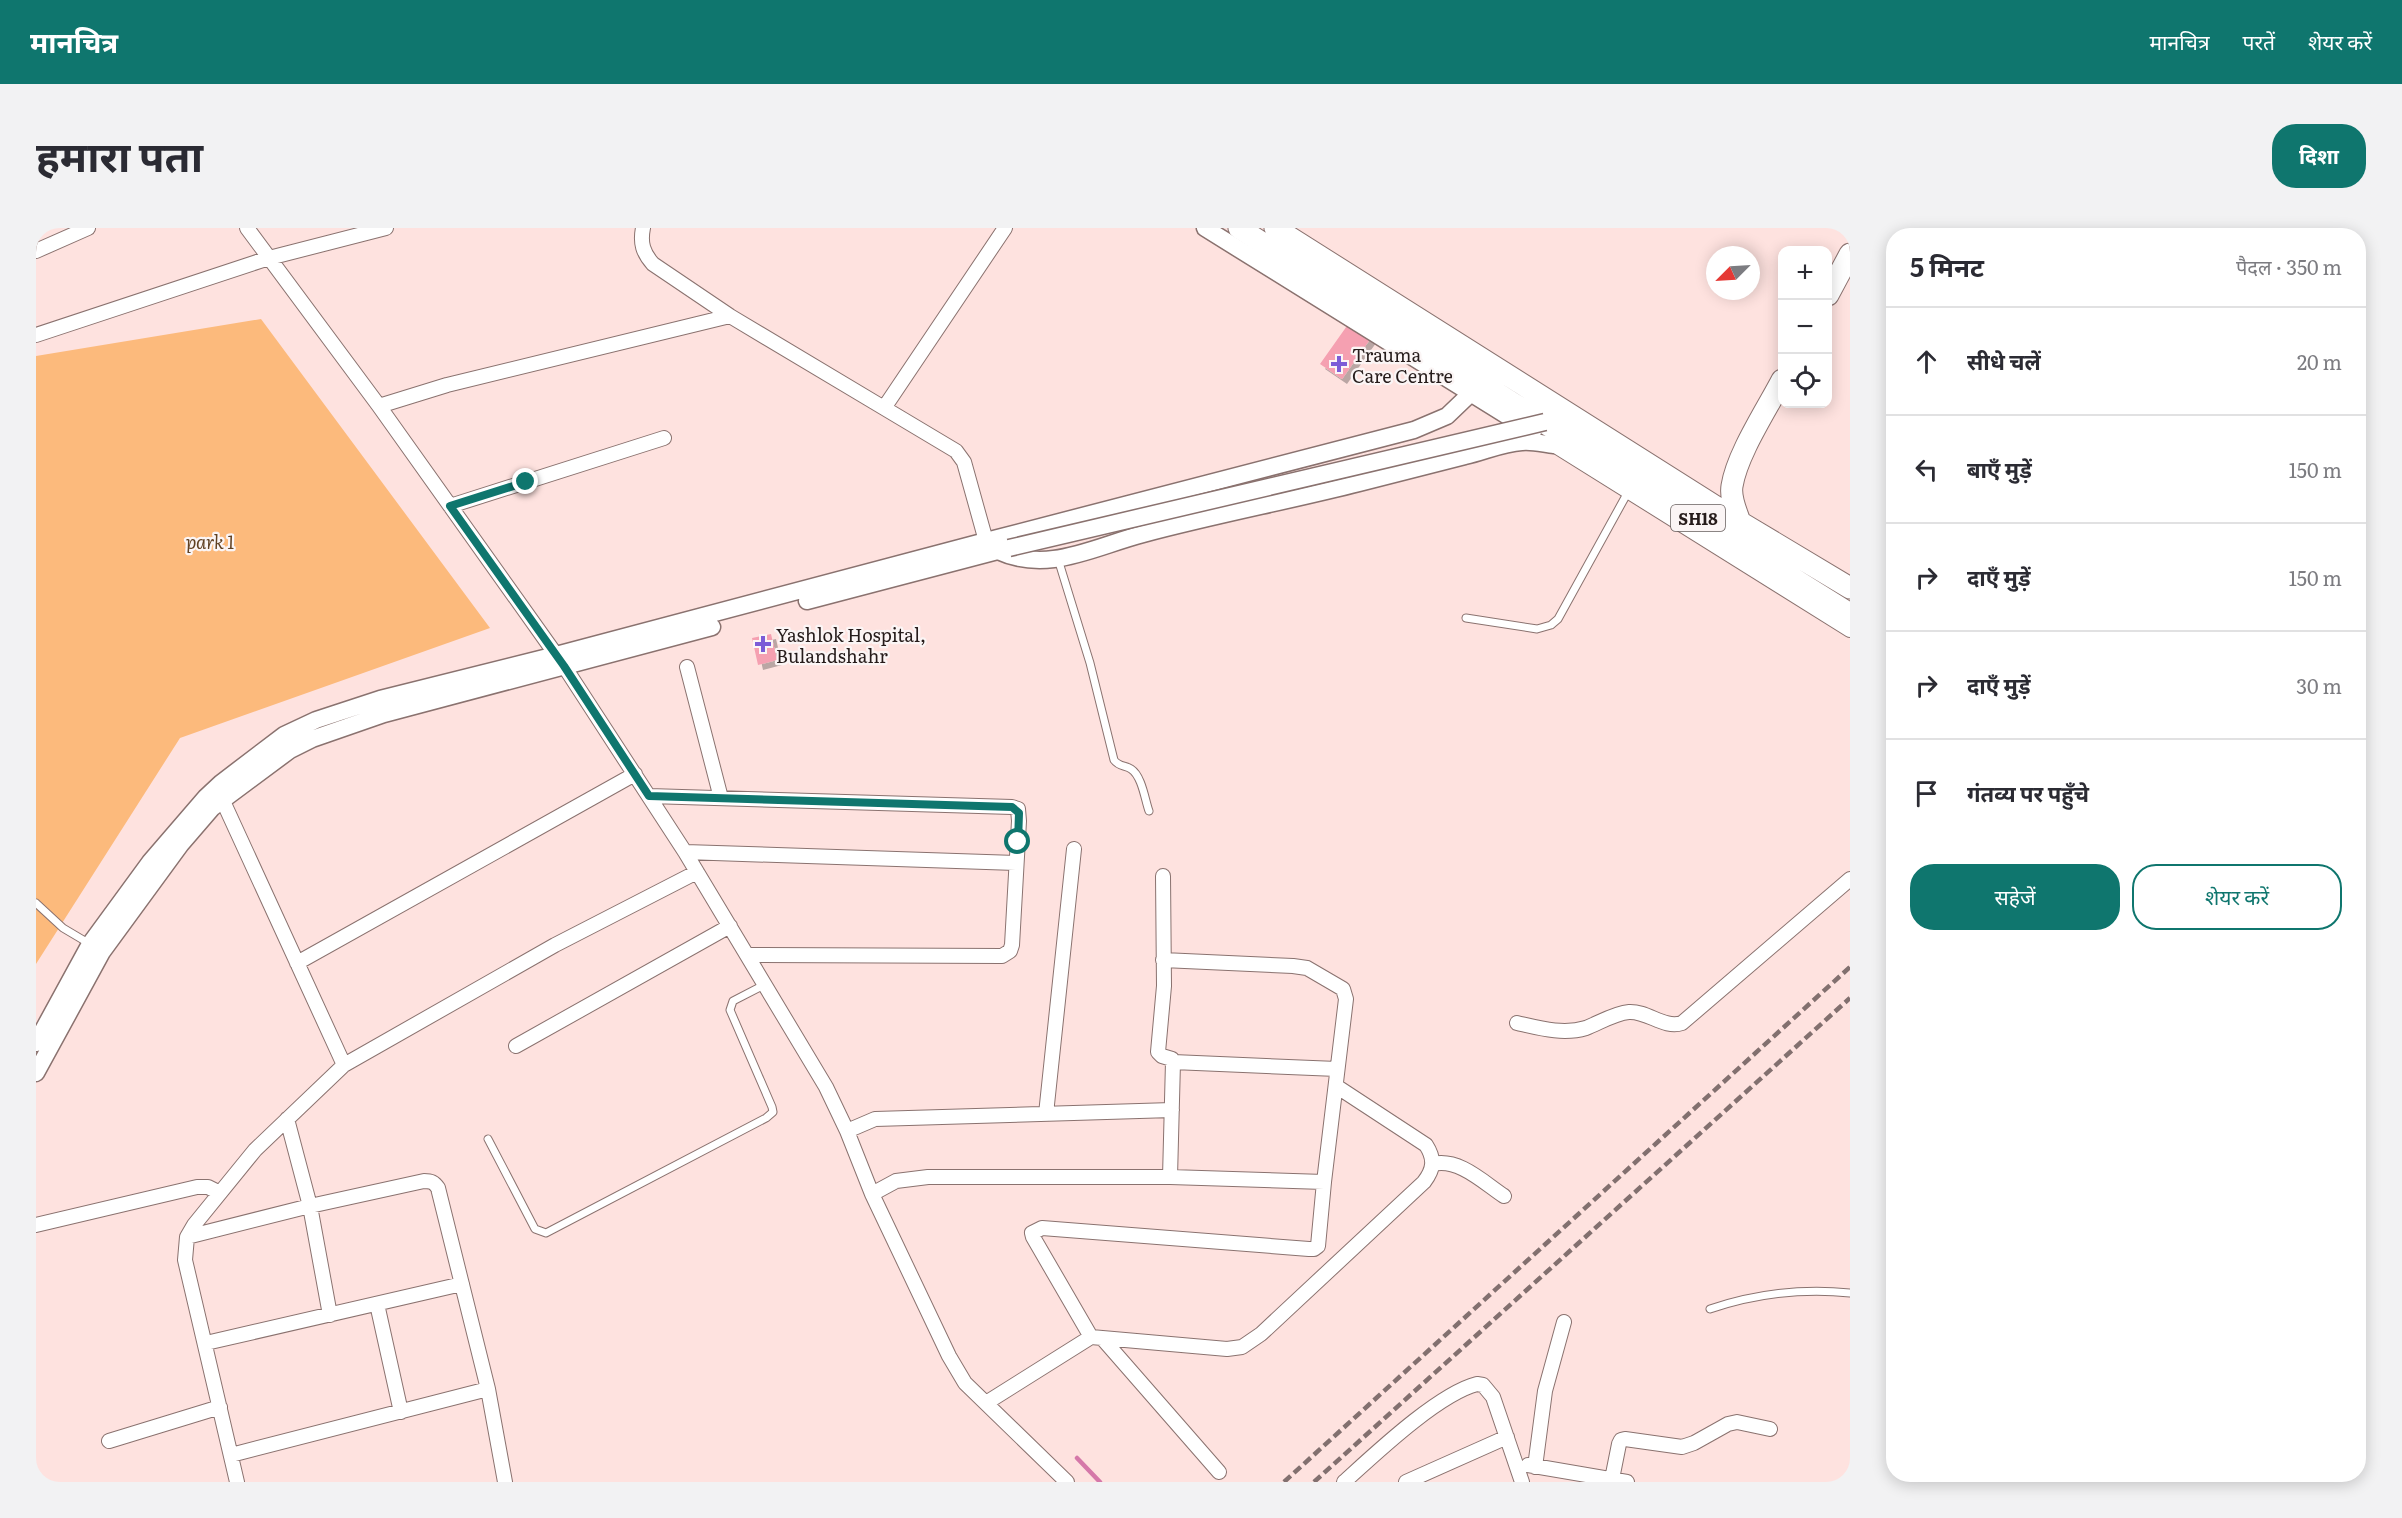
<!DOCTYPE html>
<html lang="hi">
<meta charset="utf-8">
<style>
:root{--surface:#fff;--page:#f2f2f3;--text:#2b2b33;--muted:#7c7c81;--line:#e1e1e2;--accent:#0f766e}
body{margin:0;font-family:Literata,"Noto Sans Devanagari",serif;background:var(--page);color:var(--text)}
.controls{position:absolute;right:18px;top:18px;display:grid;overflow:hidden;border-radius:12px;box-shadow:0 3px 15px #0003}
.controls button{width:54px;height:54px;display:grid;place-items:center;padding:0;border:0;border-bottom:2px solid var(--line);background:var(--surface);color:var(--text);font:30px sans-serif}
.compass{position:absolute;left:1670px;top:18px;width:54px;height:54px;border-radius:50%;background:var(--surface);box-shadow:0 3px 15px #0003;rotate:246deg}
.stop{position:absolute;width:18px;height:18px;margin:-14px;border:4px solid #0f766e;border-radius:50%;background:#fff}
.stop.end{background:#0f766e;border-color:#fff;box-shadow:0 2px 6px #0008}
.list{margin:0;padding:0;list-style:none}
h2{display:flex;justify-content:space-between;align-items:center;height:78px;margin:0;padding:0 24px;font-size:26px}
h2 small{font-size:20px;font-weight:400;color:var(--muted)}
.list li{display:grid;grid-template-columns:39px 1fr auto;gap:18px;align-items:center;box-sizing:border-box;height:108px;padding:0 24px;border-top:2px solid var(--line)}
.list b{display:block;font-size:22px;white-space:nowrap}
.list em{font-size:20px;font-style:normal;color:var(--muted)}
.actions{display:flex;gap:12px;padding:18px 24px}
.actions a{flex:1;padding:14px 0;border:2px solid var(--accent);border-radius:24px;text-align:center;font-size:21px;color:var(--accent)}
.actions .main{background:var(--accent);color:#fff}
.icon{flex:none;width:33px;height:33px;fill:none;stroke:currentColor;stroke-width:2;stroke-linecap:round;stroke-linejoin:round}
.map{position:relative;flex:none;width:1814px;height:1254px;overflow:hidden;border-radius:24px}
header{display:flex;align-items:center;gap:36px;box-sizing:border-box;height:84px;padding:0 30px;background:var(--accent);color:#fff}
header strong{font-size:28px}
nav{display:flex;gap:33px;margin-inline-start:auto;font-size:21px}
.intro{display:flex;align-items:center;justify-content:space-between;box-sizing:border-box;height:144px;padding:0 36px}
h1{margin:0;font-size:42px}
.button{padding:15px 27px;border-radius:24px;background:var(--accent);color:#fff;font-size:21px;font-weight:700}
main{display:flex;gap:36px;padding:0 36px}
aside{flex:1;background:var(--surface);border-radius:24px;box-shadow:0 3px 15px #0003}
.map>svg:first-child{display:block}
</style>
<header>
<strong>मानचित्र</strong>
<nav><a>मानचित्र</a><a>परतें</a><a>शेयर करें</a></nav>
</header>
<div class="intro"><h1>हमारा पता</h1><a class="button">दिशा</a></div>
<main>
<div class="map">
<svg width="1814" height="1254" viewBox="0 0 1814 1254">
<defs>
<filter id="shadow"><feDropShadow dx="5" dy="5" stdDeviation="0" flood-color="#0004"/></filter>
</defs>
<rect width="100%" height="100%" fill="#fee2df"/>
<!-- green -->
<path fill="#fcba7c" d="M225,91L454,400L144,510L0,736V128Z"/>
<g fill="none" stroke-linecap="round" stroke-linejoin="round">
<!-- stream -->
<path stroke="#d578a9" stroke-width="4.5" d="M1041,1230L1064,1254"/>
</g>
<!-- building -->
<path fill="#f5a0b1" filter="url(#shadow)" d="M1313,95L1335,110L1306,151L1284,136Z
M735,406L741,432L722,437L716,410Z"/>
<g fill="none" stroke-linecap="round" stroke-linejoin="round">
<defs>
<path id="service" d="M1022,331L1054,435L1078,532C1083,539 1089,537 1095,541C1106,548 1109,572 1113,583
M1430,390L1501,401L1515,397L1522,391L1592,264
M0,675L27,700L54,716
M452,911L499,1001L510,1005L730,890L737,884L736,879L694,782L697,773L730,756
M1674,1081C1719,1066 1766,1060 1814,1065"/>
<path id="minor" d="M211,0L343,178L528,438L649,624L790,859L811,903L836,966L913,1128L929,1155L1031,1254
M607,0C604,15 607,25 617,36L694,88L848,180
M0,23L52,0
M0,107L233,30L350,0
M343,178L411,157L694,88
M1518,217L1814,402
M414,278L628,210
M950,313L928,234L920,223L848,180L969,0
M651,439L685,570
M613,568L976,579L982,581L983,593L976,717L974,723L966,728L712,727
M186,571L308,837
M649,624L980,635
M1127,648L1128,758L1122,824L1126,828L1136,831L1137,834L1134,949
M261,735L599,546
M1481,795C1503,800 1527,807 1550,800C1563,795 1579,785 1593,784C1612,783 1628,801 1646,795L1814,651
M480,818L694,698
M1137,834L1301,841
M1010,886L1038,621
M251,891L274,978L294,1087
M811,903L839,891L1136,882
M1397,936C1423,930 1447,954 1468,968
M836,966L860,953L892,949H1134L1288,954
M0,997L161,959H172L184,965
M151,1009L274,978L388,953C395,953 398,954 402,960L452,1161L469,1254
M341,1076L365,1184
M1055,1109L997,1009L996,1005L1006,1000L1273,1021H1278L1282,1018L1288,954L1310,771L1307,761L1271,740L1257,738L1127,732
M1066,1110L1183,1244
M170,1115L426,1056
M950,1175L1055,1109L1191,1121L1206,1119L1225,1106L1388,954C1398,941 1399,931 1390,917L1300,858
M73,1213L184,1179
M195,1227L452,1161
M1492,1237L1591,1254
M1499,1239L1509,1163L1528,1094
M1576,1251L1583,1216L1585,1212L1589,1211L1646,1219L1658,1215L1692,1196L1701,1194L1734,1201
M201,1254L149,1032L151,1009L158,997L219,922L308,837L519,717L661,644
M1308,1254C1339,1226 1402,1166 1441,1156L1447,1157L1457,1169L1486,1254
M1370,1254L1471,1209"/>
<path id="tertiary" d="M1169,0L1497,204
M962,323C1012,346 1057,319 1107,306C1178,287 1252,273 1323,255C1359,246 1394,237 1429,228C1448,224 1466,215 1486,214C1497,213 1508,216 1518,217
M771,373L973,320
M0,815L54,716L114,634L170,569L185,555L248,507L280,492L344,471L520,427L950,313L1378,202L1411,188L1434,166
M0,845L66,724L145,616L176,580L254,522L276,511L348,486L676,399"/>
<path id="primary" d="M1203,0L1475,174L1814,386
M1239,0L1704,294L1814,360
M1792,67L1814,26
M1704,294C1700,282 1694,270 1696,258C1701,226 1731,181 1746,152"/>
</defs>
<!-- service casing -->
<use href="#service" stroke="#8a726f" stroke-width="9"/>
<!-- minor casing -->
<use href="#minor" stroke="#8a726f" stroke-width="16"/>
<!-- tertiary casing -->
<use href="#tertiary" stroke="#8a726f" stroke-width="19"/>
<!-- primary casing -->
<use href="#primary" stroke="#8a726f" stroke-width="23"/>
<!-- service -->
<use href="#service" stroke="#fff" stroke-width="7"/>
<!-- minor -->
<use href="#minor" stroke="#fff" stroke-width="14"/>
<!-- tertiary -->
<use href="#tertiary" stroke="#fff" stroke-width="16"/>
<!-- primary -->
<use href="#primary" stroke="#fff" stroke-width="21"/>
<!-- rail -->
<path stroke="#82706f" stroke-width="4.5" stroke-dasharray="9 4.5" stroke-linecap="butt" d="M1248,1254L1814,739
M1278,1254L1814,770"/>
<defs>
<path id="tertiary-bridge" d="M973,320L1509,194"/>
</defs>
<!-- tertiary-bridge casing -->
<use href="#tertiary-bridge" stroke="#8a726f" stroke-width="19" stroke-linecap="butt"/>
<!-- tertiary-bridge -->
<use href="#tertiary-bridge" stroke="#fff" stroke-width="16"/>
</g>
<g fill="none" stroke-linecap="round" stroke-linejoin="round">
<!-- route -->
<path stroke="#0f766e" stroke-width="8" d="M490,254L414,278L528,438L613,568L976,579L983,585L982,614"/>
</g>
<!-- markers -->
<g fill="#7b5cd7" stroke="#fbf5f5" stroke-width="2">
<path d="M1300 127h6v6h6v6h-6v6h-6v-6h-6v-6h6z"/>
<path d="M724 407h6v6h6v6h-6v6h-6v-6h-6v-6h6z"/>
</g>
<g text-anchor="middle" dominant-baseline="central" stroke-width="4.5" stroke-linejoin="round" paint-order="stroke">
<!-- shield labels -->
<rect fill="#fbf5f5" stroke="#665d5c" stroke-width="1.5" x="1635" y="277" width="54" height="26" rx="4.5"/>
<g font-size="16" font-weight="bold" fill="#261c1b">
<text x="1662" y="290">SH18</text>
</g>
<!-- poi labels -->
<g font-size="18" fill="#261c1b" stroke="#fbf5f5" text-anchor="start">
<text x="1316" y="126">Trauma<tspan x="1316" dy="21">Care Centre</tspan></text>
<text x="740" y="406">Yashlok Hospital,<tspan x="740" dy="21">Bulandshahr</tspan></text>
</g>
<!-- park labels -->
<g font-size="18" font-style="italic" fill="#614122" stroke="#fbf5f5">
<text x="174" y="313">park 1</text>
</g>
</g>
</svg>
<div class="controls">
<button>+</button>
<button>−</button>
<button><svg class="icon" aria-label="locate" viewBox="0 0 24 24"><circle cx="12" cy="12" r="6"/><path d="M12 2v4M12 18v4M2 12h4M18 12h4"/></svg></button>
</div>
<svg class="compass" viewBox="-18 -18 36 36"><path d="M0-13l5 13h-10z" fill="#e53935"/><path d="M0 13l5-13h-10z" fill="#7c7c81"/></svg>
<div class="stop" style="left:982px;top:614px"></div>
<div class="stop end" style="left:490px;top:254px"></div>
</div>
<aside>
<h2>5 मिनट<small>पैदल · 350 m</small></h2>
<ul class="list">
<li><svg class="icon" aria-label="ahead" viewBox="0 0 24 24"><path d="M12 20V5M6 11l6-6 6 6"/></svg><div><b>सीधे चलें</b></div><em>20 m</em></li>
<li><svg class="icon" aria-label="left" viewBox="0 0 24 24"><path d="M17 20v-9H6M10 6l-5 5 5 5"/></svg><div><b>बाएँ मुड़ें</b></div><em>150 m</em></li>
<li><svg class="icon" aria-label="right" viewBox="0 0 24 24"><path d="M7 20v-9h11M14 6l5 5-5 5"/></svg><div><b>दाएँ मुड़ें</b></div><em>150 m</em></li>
<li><svg class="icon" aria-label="right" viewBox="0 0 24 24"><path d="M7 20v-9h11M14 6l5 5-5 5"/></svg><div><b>दाएँ मुड़ें</b></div><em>30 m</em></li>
<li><svg class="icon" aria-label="arrive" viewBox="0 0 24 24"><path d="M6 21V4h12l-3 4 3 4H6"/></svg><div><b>गंतव्य पर पहुँचे</b></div></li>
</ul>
<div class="actions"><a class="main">सहेजें</a><a>शेयर करें</a></div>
</aside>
</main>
